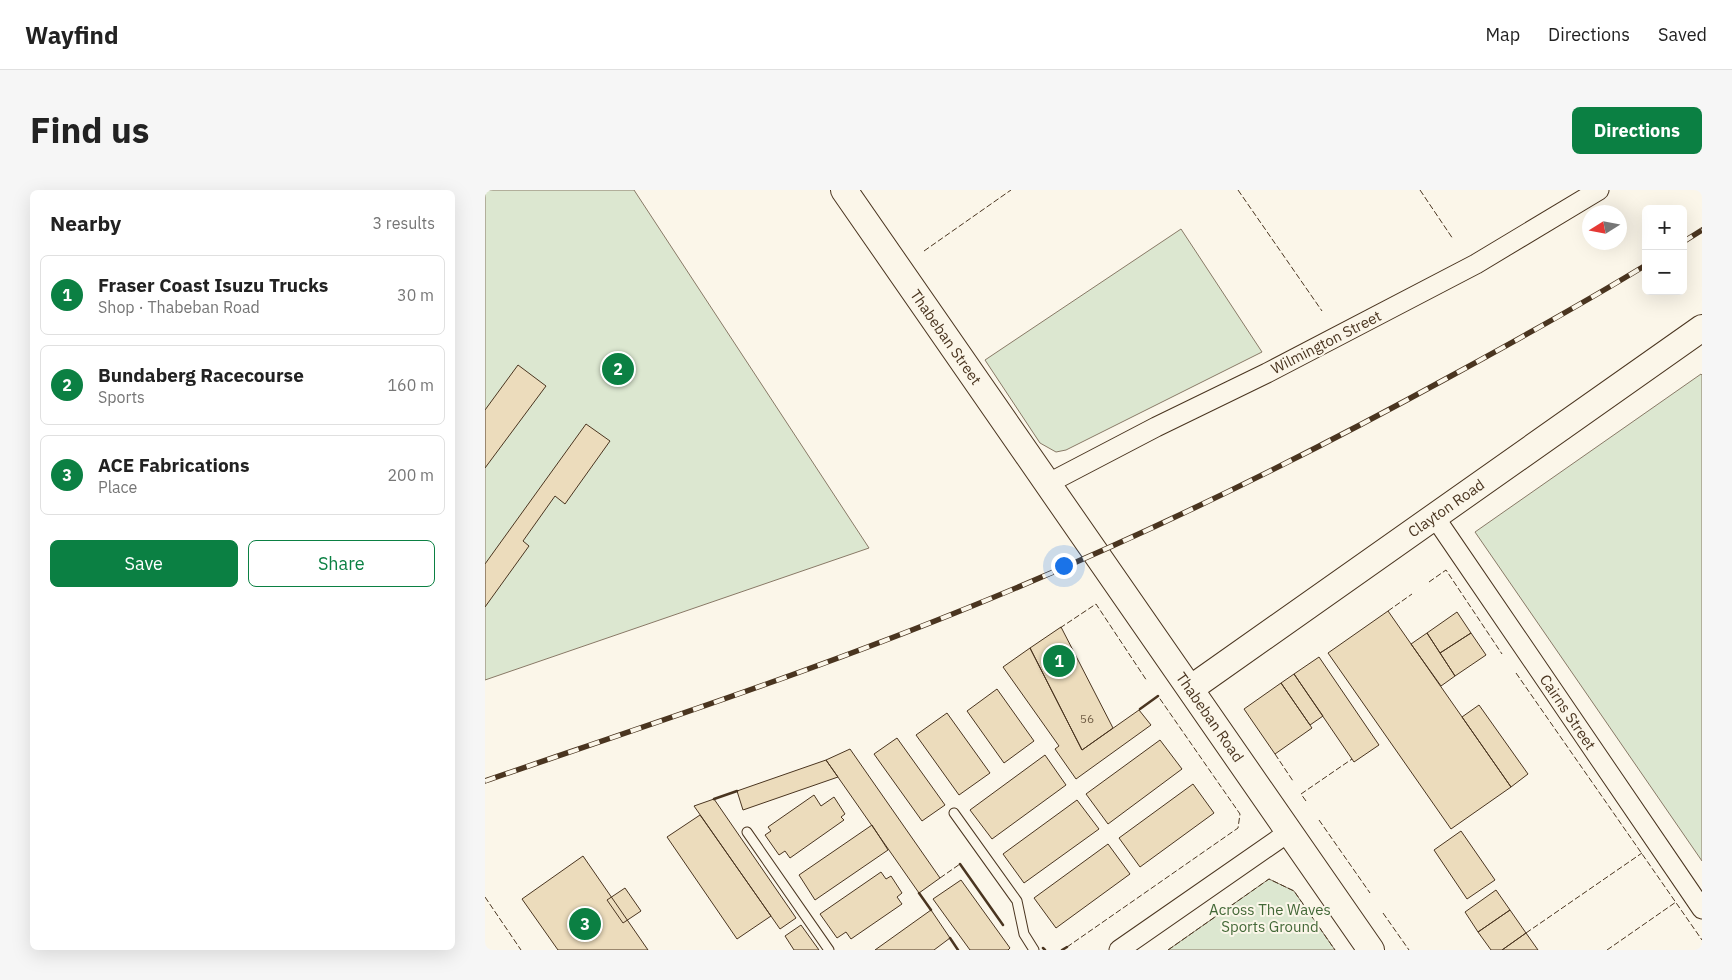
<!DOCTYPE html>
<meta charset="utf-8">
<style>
:root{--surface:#fff;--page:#f6f6f6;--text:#222;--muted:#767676;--line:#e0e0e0;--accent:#0b8043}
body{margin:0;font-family:"IBM Plex Sans",sans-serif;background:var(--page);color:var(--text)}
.controls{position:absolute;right:15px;top:15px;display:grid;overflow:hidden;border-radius:8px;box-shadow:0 5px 20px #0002}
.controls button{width:45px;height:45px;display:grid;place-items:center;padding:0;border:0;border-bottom:1px solid var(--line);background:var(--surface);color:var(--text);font:25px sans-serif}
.compass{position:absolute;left:1097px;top:15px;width:45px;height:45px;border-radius:50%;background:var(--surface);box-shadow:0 5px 20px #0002;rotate:259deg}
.you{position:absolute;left:578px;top:375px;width:18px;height:18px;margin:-12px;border:4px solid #fff;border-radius:50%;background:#1a73e8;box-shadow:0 0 0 8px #1a73e833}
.badge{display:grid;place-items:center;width:32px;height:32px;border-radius:50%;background:var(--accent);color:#fff;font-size:16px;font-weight:700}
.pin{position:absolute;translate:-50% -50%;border:2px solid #fff;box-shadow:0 1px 5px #0006}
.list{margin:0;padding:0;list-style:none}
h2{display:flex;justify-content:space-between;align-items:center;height:65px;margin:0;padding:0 20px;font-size:21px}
h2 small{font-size:16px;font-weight:400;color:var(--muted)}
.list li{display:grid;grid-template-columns:32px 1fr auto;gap:15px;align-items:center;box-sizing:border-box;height:80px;margin:0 10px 10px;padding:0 10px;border:1px solid var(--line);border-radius:8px}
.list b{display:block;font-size:19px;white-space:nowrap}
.list p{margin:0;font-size:16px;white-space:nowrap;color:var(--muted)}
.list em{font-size:16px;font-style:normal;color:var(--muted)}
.actions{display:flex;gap:10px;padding:15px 20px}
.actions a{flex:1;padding:11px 0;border:1px solid var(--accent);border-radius:8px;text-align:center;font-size:18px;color:var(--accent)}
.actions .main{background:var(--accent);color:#fff}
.map{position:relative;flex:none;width:1217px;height:760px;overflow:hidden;border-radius:8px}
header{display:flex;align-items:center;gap:30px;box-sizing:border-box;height:70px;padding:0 25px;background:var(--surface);border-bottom:1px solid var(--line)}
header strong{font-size:24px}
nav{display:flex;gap:28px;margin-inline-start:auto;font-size:18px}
.intro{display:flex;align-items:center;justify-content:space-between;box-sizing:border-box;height:120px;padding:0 30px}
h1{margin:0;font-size:35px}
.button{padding:12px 22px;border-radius:8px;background:var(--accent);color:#fff;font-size:18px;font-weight:700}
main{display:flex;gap:30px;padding:0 30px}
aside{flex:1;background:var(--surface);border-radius:8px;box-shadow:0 5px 20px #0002}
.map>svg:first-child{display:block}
</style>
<header>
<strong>Wayfind</strong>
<nav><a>Map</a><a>Directions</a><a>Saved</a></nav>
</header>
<div class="intro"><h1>Find us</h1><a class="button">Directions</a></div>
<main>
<aside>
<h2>Nearby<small>3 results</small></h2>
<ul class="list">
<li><span class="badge">1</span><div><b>Fraser Coast Isuzu Trucks</b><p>Shop · Thabeban Road</p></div><em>30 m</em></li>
<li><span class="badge">2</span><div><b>Bundaberg Racecourse</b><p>Sports</p></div><em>160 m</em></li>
<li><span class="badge">3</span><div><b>ACE Fabrications</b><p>Place</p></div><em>200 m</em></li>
</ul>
<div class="actions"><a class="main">Save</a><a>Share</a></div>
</aside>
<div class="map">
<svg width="1217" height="760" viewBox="0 0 1217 760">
<rect width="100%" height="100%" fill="#fbf6e9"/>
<!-- green -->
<path fill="#dce7d0" stroke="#887966" d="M0,0H149L384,358L0,490Z
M696,39L777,162L581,260L571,262L555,253L500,170Z
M1216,184L1217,185V671L990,342Z
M784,689L809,701L850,760H683Z"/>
<!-- building -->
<path fill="#ecdcbc" stroke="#4a3520" d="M33,175L61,196L0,278V220Z
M101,234L125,251L80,314L70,306L38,351L44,356L0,417V374Z
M903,421L1026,597L966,639L843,463Z
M972,422L986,443L955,463L942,443Z
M576,437L628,538L597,560L545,458Z
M942,443L970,486L956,496L926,454Z
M986,443L1001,465L970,486L955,463Z
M545,458L597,560L654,520L666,535L591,589L570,559L574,556L518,477Z
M834,467L894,555L869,572L809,484Z
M809,484L838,526L825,535L796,493Z
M796,493L827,538L790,564L759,519Z
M512,499L549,551L519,573L482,521Z
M994,515L1043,584L1026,597L977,527Z
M462,523L505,583L474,605L431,545Z
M412,548L460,615L437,631L389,564Z
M675,550L697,579L623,634L601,604Z
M365,559L455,688L434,703L341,570Z
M560,565L581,595L507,649L485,620Z
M341,570L353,587L258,620L252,601Z
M708,594L729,623L655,677L634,648Z
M329,605L336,616L349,607L360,624L356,627L359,630L305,668L300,661L294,665L280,645L286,641L283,637Z
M229,609L311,728L295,739L209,616Z
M592,610L614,639L539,693L518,664Z
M215,625L286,726L252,749L182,647Z
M387,635L403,660L330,710L314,685Z
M976,641L1010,690L982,709L949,660Z
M623,654L645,684L571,738L549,708Z
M98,666L163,760H73L37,709Z
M396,682L401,689L406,686L417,703L412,707L417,714L366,749L361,742L352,748L335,724Z
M476,690L525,758L523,760H485L448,709Z
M140,698L156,721L138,733L122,710Z
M1011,700L1025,720L993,742L980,722Z
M446,720L465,748L449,760H390Z
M1025,720L1041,743L1017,760H1006L993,742Z
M316,735L334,760H309L300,746Z
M1041,743L1053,760H1017Z"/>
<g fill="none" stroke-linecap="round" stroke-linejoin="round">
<defs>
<path id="lane" d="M469,623L532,711L539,744L549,760
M262,642L344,760"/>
<path id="street" d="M562,294L671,237L782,183L991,74L1114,0
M949,326L1217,719
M634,760L804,642"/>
<path id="secondary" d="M359,0L886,760
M705,499L1217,138"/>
</defs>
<!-- lane casing -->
<use href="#lane" stroke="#4a3520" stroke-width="11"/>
<!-- street casing -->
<use href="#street" stroke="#4a3520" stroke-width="21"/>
<!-- secondary casing -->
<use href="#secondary" stroke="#4a3520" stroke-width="28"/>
<!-- lane -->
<use href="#lane" stroke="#fbf6e9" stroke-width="9"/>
<!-- street -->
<use href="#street" stroke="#fbf6e9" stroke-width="19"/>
<!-- secondary -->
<use href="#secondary" stroke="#fbf6e9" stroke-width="26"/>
<defs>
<path id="rail" d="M1198,52L1217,40
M0,591C157,537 316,485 470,423C640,355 806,274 966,186C1032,150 1097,114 1161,75"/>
</defs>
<!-- rail casing -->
<use href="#rail" stroke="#4a3520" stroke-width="5.5"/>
<!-- rail -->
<use href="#rail" stroke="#fbf6e9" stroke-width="4" stroke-dasharray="11" stroke-linecap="butt"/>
<!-- fence -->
<path stroke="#4a3520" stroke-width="1" stroke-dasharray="6 2.5" stroke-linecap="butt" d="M753,0L837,121
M935,0L968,49
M439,61L526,0
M944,392L961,380L1017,464
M903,421L927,404
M575,438L611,414L662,491
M1031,483L1217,750
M790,564L808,591
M821,611L816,604L867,569
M834,630L885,703
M455,688L475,674
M0,707L36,760
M898,723L924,760
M1041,743L1157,663
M582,757L753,638L755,624L673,506
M683,760L784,689L809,701L850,760
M1122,760L1191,712"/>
<!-- wall -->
<path stroke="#4a3520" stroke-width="2.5" d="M655,519L673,506
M229,609L252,601
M475,674L518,735
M434,703L446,720
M465,748L473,760
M558,758L560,760
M577,760L582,757"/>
</g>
<g text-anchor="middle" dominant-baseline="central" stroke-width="4" stroke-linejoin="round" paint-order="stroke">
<!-- number labels -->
<g font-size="12" fill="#725f47">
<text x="602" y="528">56</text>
</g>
<!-- street labels -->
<g font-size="15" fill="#4a3520" stroke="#fbf6e9">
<text transform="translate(461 147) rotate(55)">Thabeban Street</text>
<text transform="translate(841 152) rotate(-27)">Wilmington Street</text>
<text transform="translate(961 318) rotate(-35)">Clayton Road</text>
<text transform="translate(1083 522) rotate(56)">Cairns Street</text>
<text transform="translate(725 527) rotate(55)">Thabeban Road</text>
</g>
<!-- park labels -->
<g font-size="15" fill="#436837" stroke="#fbf6e9">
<text x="785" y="719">Across The Waves<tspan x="785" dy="17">Sports Ground</tspan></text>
</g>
</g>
</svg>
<div class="controls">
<button>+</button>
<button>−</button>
</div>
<svg class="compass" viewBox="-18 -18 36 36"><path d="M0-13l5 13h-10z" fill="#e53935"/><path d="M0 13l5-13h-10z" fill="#767676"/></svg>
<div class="you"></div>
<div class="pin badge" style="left:574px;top:471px">1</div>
<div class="pin badge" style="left:133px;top:179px">2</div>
<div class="pin badge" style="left:100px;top:734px">3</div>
</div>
</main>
